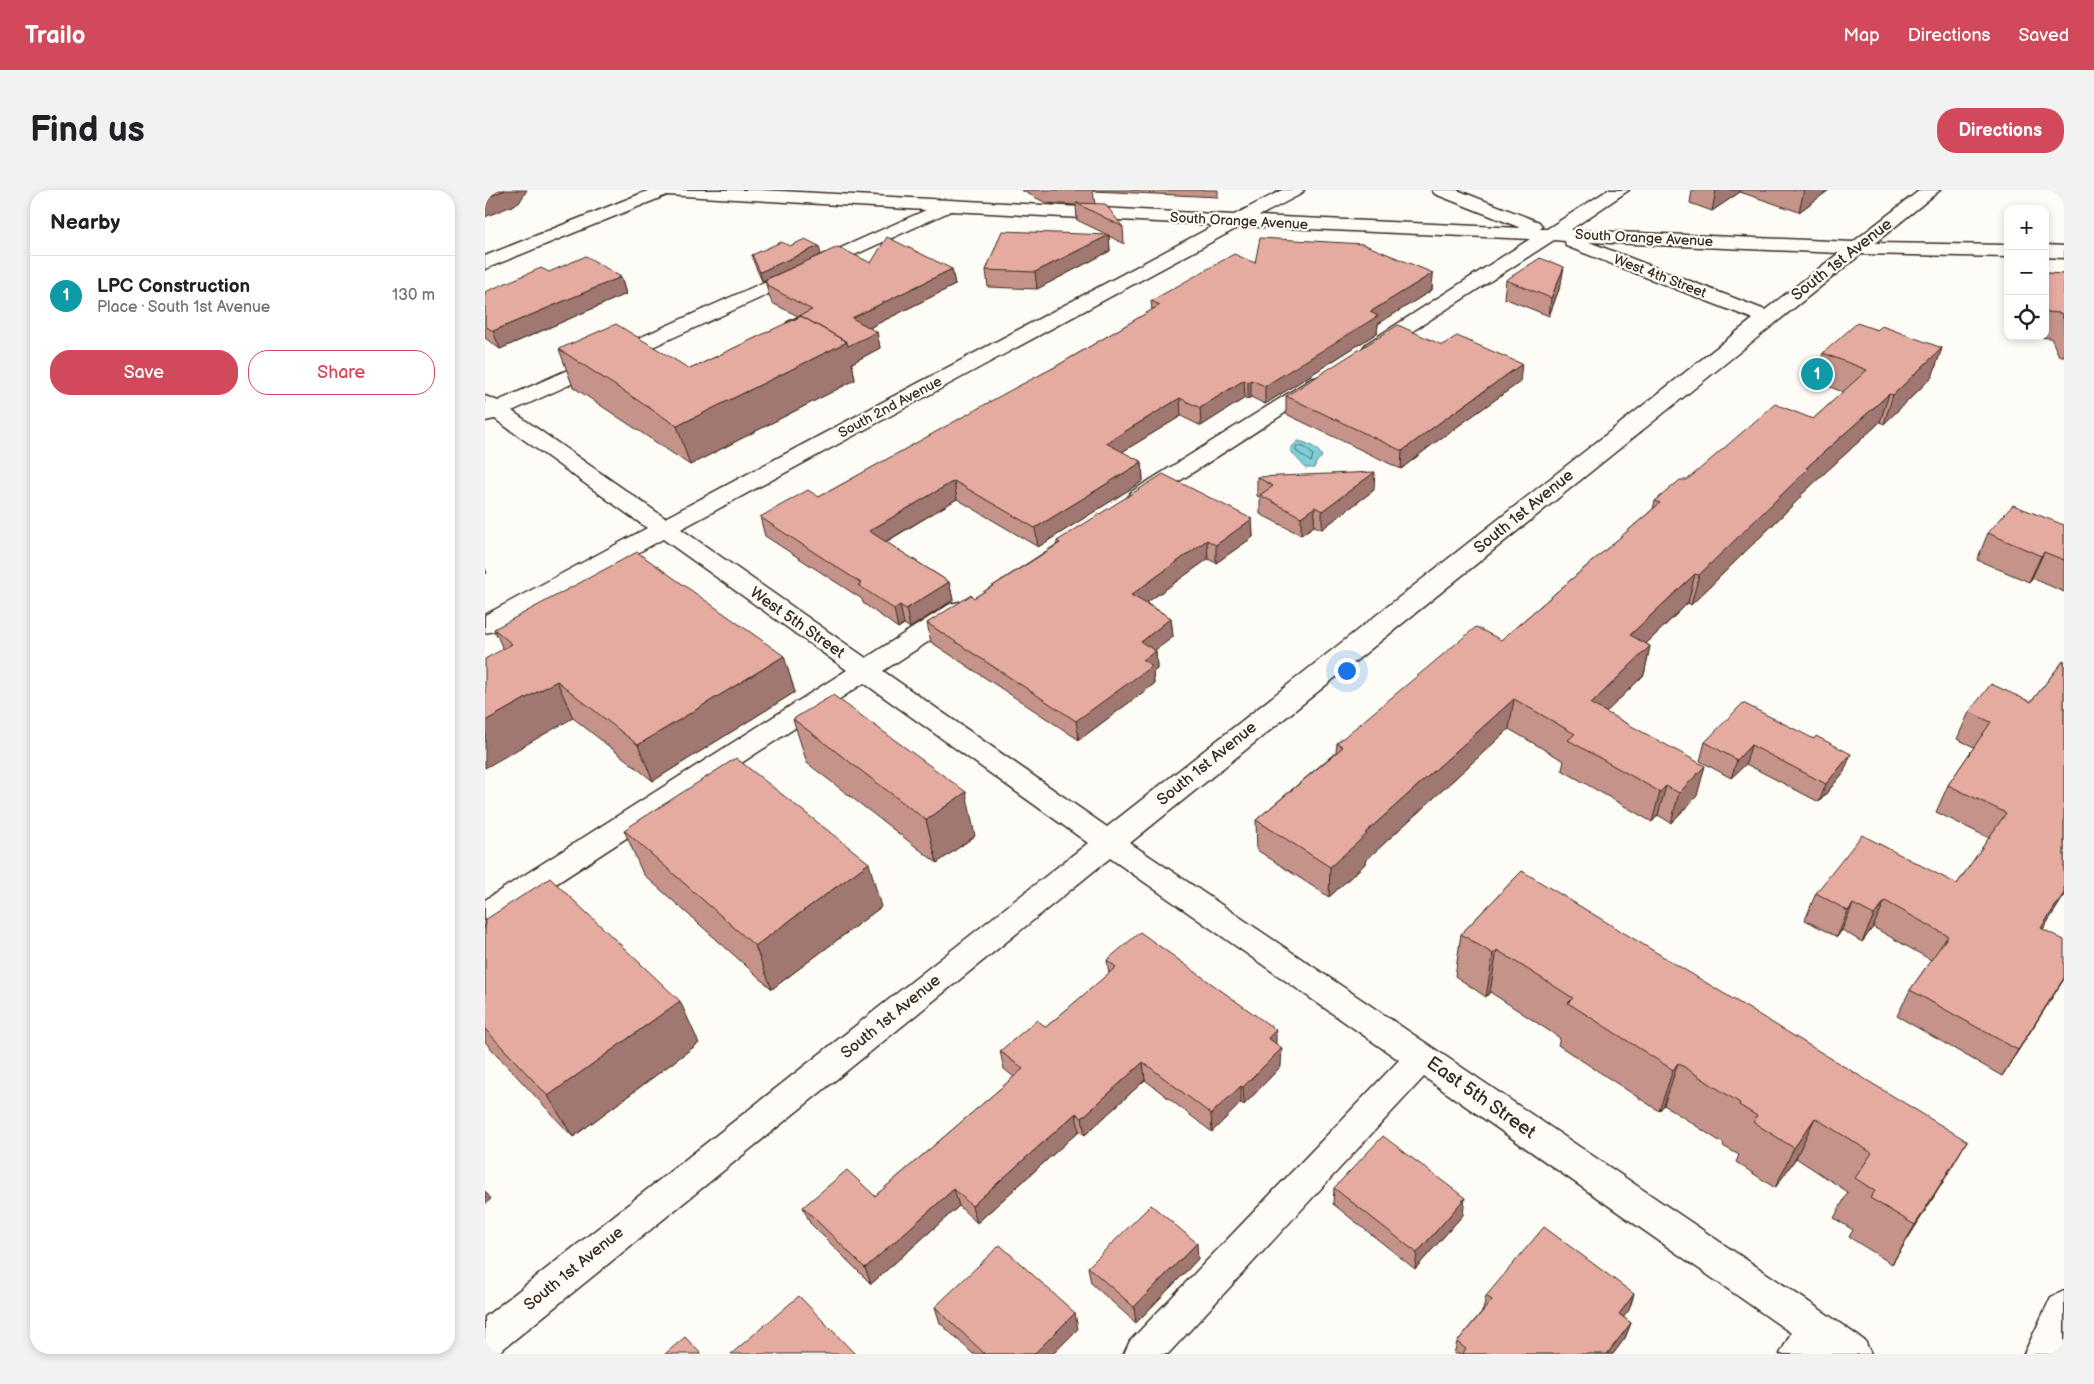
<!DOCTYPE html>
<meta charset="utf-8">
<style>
:root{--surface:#fff;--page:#f2f2f2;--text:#202124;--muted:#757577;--line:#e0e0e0;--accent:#d1495b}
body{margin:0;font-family:"Balsamiq Sans",sans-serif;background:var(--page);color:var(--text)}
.controls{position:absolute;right:15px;top:15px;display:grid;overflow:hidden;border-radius:10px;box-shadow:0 2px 8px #0003}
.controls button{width:45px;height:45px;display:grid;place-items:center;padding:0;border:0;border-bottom:1px solid var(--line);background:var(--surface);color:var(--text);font:25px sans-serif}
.you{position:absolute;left:861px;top:480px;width:18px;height:18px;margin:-12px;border:4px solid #fff;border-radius:50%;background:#1a73e8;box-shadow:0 0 0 8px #1a73e833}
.badge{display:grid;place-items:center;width:32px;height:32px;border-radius:50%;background:var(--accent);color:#fff;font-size:16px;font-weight:700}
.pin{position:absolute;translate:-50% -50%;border:2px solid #fff;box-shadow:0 1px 5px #0006}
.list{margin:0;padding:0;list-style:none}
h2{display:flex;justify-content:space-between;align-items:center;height:65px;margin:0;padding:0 20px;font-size:21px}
h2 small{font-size:16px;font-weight:400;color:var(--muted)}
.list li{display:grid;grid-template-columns:32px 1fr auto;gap:15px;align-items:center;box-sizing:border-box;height:80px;padding:0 20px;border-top:1px solid var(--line)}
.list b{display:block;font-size:19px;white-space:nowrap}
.list p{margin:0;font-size:16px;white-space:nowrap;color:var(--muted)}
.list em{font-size:16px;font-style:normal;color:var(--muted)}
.actions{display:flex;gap:10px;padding:15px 20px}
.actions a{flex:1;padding:11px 0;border:1px solid var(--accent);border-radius:20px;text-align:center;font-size:18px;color:var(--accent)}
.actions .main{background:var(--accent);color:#fff}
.icon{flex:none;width:28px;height:28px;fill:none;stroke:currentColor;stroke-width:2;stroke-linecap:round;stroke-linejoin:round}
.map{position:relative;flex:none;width:1579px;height:1164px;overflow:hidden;border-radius:20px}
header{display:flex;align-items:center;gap:30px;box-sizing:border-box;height:70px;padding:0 25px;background:var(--accent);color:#fff}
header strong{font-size:24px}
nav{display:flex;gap:28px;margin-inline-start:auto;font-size:18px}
.intro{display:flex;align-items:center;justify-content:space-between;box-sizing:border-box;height:120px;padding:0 30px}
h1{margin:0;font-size:35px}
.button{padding:12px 22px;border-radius:20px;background:var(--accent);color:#fff;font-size:18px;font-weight:700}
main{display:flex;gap:30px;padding:0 30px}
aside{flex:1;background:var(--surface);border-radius:20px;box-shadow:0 2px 8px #0003}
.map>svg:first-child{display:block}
</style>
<header>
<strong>Trailo</strong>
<nav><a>Map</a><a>Directions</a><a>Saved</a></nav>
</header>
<div class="intro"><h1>Find us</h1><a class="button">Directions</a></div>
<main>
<aside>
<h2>Nearby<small></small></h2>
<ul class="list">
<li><span class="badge" style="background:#0f9aa8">1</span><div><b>LPC Construction</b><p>Place · South 1st Avenue</p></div><em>130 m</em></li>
</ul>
<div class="actions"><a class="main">Save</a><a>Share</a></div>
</aside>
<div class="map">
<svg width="1579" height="1164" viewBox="0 0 1579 1164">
<rect width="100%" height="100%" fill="#fdfcf7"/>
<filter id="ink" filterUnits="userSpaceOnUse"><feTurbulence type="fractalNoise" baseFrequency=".02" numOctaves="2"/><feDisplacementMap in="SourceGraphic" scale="10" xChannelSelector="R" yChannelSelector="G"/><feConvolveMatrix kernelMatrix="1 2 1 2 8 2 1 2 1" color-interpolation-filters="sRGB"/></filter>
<g filter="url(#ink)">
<!-- water -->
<path fill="#7dced7" stroke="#638c8d" d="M813,251C822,252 835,259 837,267L832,271L829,278H820C816,271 808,266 805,259Z"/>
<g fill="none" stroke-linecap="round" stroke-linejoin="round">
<!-- shore -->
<path stroke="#556c68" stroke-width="1" d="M815,256L821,258L828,265L826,272L811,261V258Z"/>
<defs>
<path id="minor" d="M165,0H276L749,25L797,0H819L816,4L774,26L1036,38L950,4L947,0H972L1054,32L1057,36L1055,39H1062L1123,0H1144L1085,40L1368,52L1435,0H1455L1390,53L1523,55V67L1376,64L645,653L1343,1125L1380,1151L1386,1164H1295L1306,1143L939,887L683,1164H639L645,1151L914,870L625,668L13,1163L0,1164V1127L603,653L379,493L11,733L0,737V710L362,480L178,349L9,441L0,443V425L162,338L10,229L0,231V206L13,211L441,20L182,5L0,79V66ZM466,21L730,35L180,328L27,221ZM756,36L1045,49L881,154L878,158L881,162L888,164L895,162L1069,50L1080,51L1081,56L1268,129L622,637L398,481L483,426L486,420L483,414L474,412L465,414L381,468L196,339ZM1104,52L1354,63L1280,120Z
M1560,55L1579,56V68L1560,67Z
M833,187L840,189L843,193L840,197L662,312L654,314L646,312L643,307L646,302L826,189Z
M1579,1101V1160L1577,1164H1539L1566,1107Z"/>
</defs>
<!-- minor casing -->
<use href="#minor" stroke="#3b2a1e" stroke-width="3"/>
<!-- minor -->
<use href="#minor" fill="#fdfcf7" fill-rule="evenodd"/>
</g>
<!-- wall -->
<path fill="#c5938a" stroke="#3b2a1e" d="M536,0H733V7L608,1L610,14L638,37L639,54L624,46L625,61L552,99L503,97L501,80L621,44L592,30L591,15L561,13Z
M1207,0H1344L1314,22L1255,2L1227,21L1205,13Z
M305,56L336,65L277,91L269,73L267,65Z
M386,73L467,79L470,95L384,138L392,142L395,158L367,173L370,190L205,275L88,197L74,159L205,179L301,134V132L313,126L287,113L284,106L280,90Z
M770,73L948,83L947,100L893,134L892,143L780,214L766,207L763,209L760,208L716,236L696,226L637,262L657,272L658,291L553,357L472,309L401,352L464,392L468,410L425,438L419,434L413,438L378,413L377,409L280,346L275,327L334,307L570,177L667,120L666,111Z
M1560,83L1579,84V166H1574L1566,148L1549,147L1548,146H1560Z
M136,87L141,104L15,159L0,148V102Z
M1021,90L1076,94L1064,126L1019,108Z
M1392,140L1457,158L1447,187L1399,234L1395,232L1316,305L1315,308L1206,415L1203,413L1161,454L1165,456L1159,485L1121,522L1212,606L1186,633L1173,625L1167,632L1077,580L1079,571L1024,539L880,671V674L844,707L772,660L771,630L851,562L852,553L1016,450L1168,319L1170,311L1202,290L1328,229L1358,202L1329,191L1338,163Z
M1035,192L948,254L916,279L801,224V206Z
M772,287L889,300L837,339L829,336L816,345L775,324V307L772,306Z
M767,329L768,347L731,373L723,369L661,413L686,428L688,447L670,460L671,461L672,479L668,482L669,494L594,550L446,452L442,433L489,408L572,354V351Z
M1579,335V402L1547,388L1544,392L1492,370L1503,343Z
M9,439L310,502L168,591L88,528L18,459Z
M1579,470V706L1558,739L1579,789L1517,886L1412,826L1425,800L1446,770L1388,737L1377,752L1357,740L1352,747L1320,730L1331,703L1472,694L1504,648L1451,622L1463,595L1489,557L1472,549L1484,522L1546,512Z
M308,529L490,646L452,673L322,573Z
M1329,549L1359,582L1334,612L1261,574L1246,588L1215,571L1220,552Z
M139,640L396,717L287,799L158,684Z
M1037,681L1458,992L1407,1074L1364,1047L1368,1040L1349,1028L1363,1002L1311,968L1290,998L1251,972L1254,965L1238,956L1239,954L1179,915L1174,921L1073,855L1075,848L1005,802L1001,807L970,786L976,744Z
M0,730L214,853L88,947L0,852Z
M622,770L791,854L796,876L759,915L756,913L727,942L660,890L600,945L594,941L492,1033L474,1016L386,1094L325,1033L318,1017L390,1006L529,887L519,879L515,861L561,837L624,784Z
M849,998L978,1025L930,1079L848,1014Z
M713,1069L651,1133L606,1093L603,1077Z
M1149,1104L1144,1120L1138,1127L1146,1133L1140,1148L1128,1164H969L972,1152L998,1120L1001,1106Z
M450,1117L593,1139L568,1164H488L455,1133Z"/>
<!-- shaded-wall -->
<path fill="#a07871" stroke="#3b2a1e" d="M20,0H42L34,13L0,27V8Z
M1231,0H1255V2L1227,21Z
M1319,0H1344L1314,22Z
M624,45L625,61L552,99L550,82Z
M334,56L336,65L277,91L275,82Z
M1079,77L1076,94L1064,126L1066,108Z
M467,79L470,95L370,145L367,128Z
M948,83L947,100L893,134L892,143L780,214V196L885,122Z
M136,87L141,104L15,159L8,141Z
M392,142L395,158L367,173L370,190L205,275L192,236L362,152Z
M1457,158L1447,187L1399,234L1408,205Z
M1037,174L1035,192L948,254L916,279L917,261L950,236Z
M759,190L760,208L716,236L715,218Z
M766,190V207L763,209V192Z
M1404,204L1395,232L1316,305L1315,308L1206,415L1214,385L1321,278Z
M695,208L696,226L622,271L621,253Z
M657,272L658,291L553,357L550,338Z
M890,282L889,300L837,339V321Z
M469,291L472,309L388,359L384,341Z
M830,317L829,336L816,345V327Z
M767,329L768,347L731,373V355Z
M722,350L723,369L647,423L646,405Z
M1559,362L1547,388L1544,392L1556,366Z
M0,378L2,383L0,384Z
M1210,384L1203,413L1139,475L1145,445Z
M464,392L468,410L425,438L421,419Z
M415,415L419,434L413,438L409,419Z
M686,428L688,447L657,470L656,452Z
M1165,456L1159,485L1100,543L1106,514Z
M671,461L672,479L668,482L669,494L594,550L591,531L658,470Z
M299,466L310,502L168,591L153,555Z
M72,491L88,528L0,578V531Z
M1029,509L1024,539L880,671V674L844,707L845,677L880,643Z
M1266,555L1261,574L1246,588L1252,570Z
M1366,564L1359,582L1334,612L1341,594Z
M1220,576L1212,606L1186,633L1194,603Z
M1181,596L1173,625L1167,632L1175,602Z
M481,602L490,646L452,673L441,630Z
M384,673L396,717L287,799L270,756Z
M1579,703V706L1542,764L1556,738Z
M1400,711L1388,737L1377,752L1389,725Z
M1368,714L1357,740L1352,747L1363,721Z
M1012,760L1005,802L1001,807L1008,764Z
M1579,788V789L1517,886L1533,860Z
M195,811L214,853L88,947L63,906Z
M791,840V857L783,848Z
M797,858L796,876L759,915L758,897Z
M658,872L660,890L600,945L597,928Z
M1193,873L1179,915L1174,921L1188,880Z
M756,896V913L727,942L726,924Z
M591,923L594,941L492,1033L487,1016Z
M1330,928L1311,968L1290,998L1309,958Z
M1482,951L1458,992L1407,1074L1430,1035Z
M469,999L474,1016L386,1094L380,1078Z
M0,1001L6,1009L0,1014Z
M980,1008L978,1025L930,1079L932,1063Z
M712,1053L713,1069L651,1133L649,1117Z
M1149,1104L1144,1120L1129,1140L1134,1124Z
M590,1123L593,1139L568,1164H549Z
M1146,1133L1140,1148L1128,1164H1122Z"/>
<!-- building -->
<path fill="#e5aba1" stroke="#3b2a1e" d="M0,0H20L0,8Z
M591,13L620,14L638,37Z
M517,41L624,45L550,82L501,80Z
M402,47L467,79L367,128L392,142L363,156L362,152L316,126L302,133L301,132L327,120L283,96L280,90L353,57L386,73Z
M775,48L878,54L948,83L885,122L893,126L780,196L766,190L763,192L759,190L715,218L695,208L621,253L657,272L550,338L469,291L384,341L464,392L421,419L415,415L409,419L373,395L376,393L275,327L323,300L334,307L526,200L570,177L675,115L666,111L749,64L770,73Z
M320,49L334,56L275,82L267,65L296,52L305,56Z
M101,66L136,87L8,141L0,136V102L56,78L64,82Z
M1055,68L1079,77L1066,108L1021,90Z
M1560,83L1579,84V131L1576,123L1560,122Z
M316,126L362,152L192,236L74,159L131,134L205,179Z
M1372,133L1392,140L1397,136L1457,158L1408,205L1404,204L1321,278L1323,279L1214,385L1210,384L1145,445L1165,456L1106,514L1220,576L1194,603L1181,596L1175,602L1083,550L1090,544L1029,509L880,643L882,644L845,677L771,630L858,557L852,553L991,437L1016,450L1175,313L1170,311L1195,290H1202L1290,214L1328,229L1382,180L1338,163Z
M913,135L957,155L972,146L1037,174L950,236L917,261L801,206Z
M890,282L837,321L830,317L816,327L775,305L788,296L772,287Z
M678,284L767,329L731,355L722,350L646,405L686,428L656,452L671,461L658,470L667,476L591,531L442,433L486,405L489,408L575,353L572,351Z
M1528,315L1579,335V370L1559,362L1556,366L1503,343Z
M152,362L299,466L153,555L72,491L0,531V469L27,454L9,439Z
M1579,470V703L1556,738L1579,750V788L1533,860L1425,800L1463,746L1400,711L1389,725L1368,714L1363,721L1331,703L1377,645L1472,694L1521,623L1463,595L1506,532L1484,522L1506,494L1546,512Z
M348,505L481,602L441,630L308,529Z
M1258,513L1329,549L1331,546L1366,564L1341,594L1266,555L1252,570L1220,552Z
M251,568L384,673L270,756L139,640Z
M1037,681L1482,951L1430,1035L1385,1008L1390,1001L1370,988L1387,963L1330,928L1309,958L1268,932L1272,926L1254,915L1255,913L1193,873L1188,880L1083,813L1088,808L1012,760L1008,764L976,744Z
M65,688L195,811L63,906L0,839V730Z
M655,742L791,840L783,848L797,858L758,897L756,896L726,924L658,872L597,928L591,923L487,1016L469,999L380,1078L318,1017L362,980L390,1006L538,879L515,861L552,830L561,837L631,777L622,770Z
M898,946L980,1008L932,1063L849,998Z
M666,1015L712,1053L649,1117L603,1077Z
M1059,1037L1149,1104L1134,1124L1146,1133L1122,1164H977L981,1159L972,1152L1007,1110L1001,1106Z
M515,1055L590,1123L549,1164H500L450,1117Z
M314,1106L370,1164H246Z
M200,1147L216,1164H180Z"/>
</g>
<g text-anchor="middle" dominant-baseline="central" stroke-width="4.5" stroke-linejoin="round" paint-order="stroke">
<!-- far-street labels -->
<g font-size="14" fill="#3b2a1e" stroke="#fdfcf7">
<text transform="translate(754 31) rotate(3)">South Orange Avenue</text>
<text transform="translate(1159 48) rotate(3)">South Orange Avenue</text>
<text transform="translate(1175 86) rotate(21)">West 4th Street</text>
<text transform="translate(405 217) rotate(-28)">South 2nd Avenue</text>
</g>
<!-- street labels -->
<g font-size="16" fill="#3b2a1e" stroke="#fdfcf7">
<text transform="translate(1357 70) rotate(-38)">South 1st Avenue</text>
<text transform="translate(1039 322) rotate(-39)">South 1st Avenue</text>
<text transform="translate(312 433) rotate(35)">West 5th Street</text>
<text transform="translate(722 574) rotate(-39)">South 1st Avenue</text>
<text transform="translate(406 827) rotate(-39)">South 1st Avenue</text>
<text transform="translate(89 1079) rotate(-39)">South 1st Avenue</text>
</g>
<!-- near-street labels -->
<g font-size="19" fill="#3b2a1e" stroke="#fdfcf7">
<text transform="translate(996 908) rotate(35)">East 5th Street</text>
</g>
</g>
</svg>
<div class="controls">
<button>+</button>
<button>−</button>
<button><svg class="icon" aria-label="locate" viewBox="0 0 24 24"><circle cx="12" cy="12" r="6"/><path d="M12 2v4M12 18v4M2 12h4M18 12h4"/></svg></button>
</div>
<div class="you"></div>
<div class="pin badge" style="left:1332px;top:184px;background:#0f9aa8">1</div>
</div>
</main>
